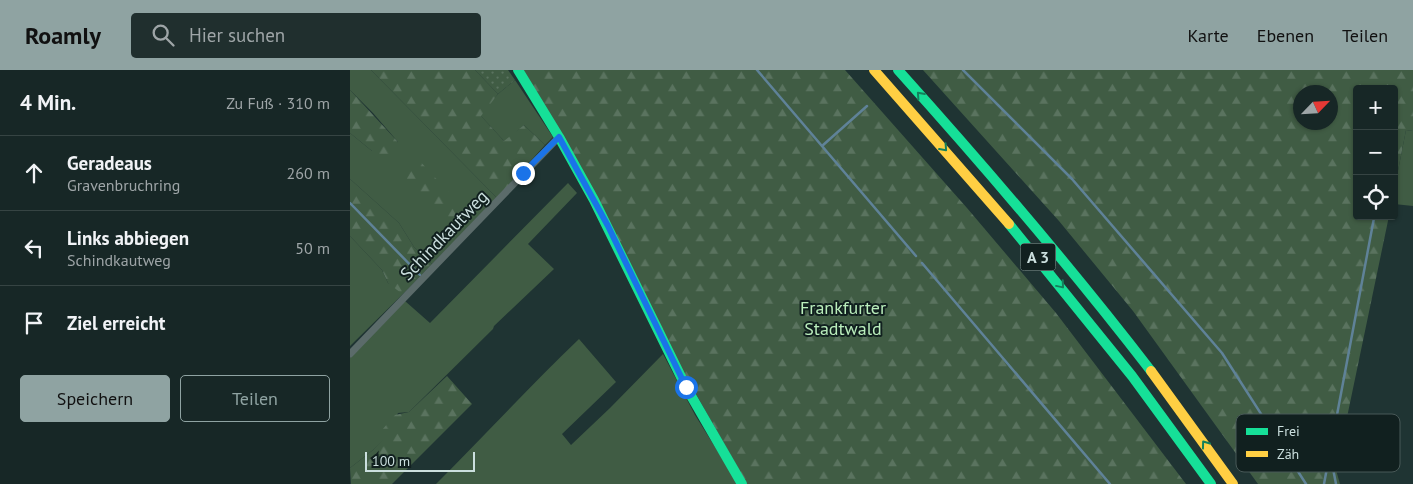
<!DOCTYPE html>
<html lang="de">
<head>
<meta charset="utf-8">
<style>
	:root { --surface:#172726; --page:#202f2e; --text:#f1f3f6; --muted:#9ea5a7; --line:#364443; --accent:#8fa3a2 }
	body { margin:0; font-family:"PT Sans",sans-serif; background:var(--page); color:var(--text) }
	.controls { position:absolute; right:15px; top:15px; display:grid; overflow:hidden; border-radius:5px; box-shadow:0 1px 4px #0004 }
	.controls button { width:45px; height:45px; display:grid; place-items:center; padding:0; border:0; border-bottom:1px solid var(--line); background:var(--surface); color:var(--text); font:25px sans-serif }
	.compass { position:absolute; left:943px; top:15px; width:45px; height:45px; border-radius:50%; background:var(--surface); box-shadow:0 1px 4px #0004; rotate:65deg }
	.scale { position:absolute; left:15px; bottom:12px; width:110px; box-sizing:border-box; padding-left:5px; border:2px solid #cbdfde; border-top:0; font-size:14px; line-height:18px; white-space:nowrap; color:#cbdfde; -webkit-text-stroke:4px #11201f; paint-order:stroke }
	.stop { position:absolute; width:15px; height:15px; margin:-11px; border:4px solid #1a73e8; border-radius:50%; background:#fff }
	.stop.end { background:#1a73e8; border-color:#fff; box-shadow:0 1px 5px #0008 }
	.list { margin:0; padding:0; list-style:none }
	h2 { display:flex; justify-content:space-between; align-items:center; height:65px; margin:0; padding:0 20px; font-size:21px }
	h2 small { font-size:16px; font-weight:400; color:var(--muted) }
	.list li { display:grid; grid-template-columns:32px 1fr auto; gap:15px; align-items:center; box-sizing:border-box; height:75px; padding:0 20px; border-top:1px solid var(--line) }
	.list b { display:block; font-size:19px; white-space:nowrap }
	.list p { margin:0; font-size:16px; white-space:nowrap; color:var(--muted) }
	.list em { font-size:16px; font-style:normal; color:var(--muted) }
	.actions { display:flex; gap:10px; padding:15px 20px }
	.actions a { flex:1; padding:11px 0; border:1px solid var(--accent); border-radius:5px; text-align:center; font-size:18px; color:var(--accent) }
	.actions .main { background:var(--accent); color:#111 }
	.icon { flex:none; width:28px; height:28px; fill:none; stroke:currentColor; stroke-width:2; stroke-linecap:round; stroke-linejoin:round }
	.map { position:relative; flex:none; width:1063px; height:414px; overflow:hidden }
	header { display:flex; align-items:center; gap:30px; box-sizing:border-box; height:70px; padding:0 25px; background:var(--accent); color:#111 }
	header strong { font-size:24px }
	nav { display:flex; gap:28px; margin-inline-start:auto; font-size:18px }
	.search { width:350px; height:45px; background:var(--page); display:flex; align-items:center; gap:12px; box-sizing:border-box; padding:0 18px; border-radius:5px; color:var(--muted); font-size:19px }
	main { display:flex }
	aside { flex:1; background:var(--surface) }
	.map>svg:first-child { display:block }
	.green { fill:#405c44 }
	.forest { fill:url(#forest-firs); fill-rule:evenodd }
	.garden { fill:url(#garden-dots) }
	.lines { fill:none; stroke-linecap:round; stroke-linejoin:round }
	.stream { stroke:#5f8298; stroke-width:2.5 }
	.street { stroke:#5b6b6a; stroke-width:7 }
	.fast { stroke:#16e098; stroke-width:10 }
	.slow { stroke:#ffcf43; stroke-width:10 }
	.oneway { stroke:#14805c }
	.route { stroke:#1a73e8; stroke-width:6 }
	.labels { text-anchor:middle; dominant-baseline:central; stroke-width:4; stroke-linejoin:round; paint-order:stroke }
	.shield { fill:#11201f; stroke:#93a6a5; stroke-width:1 }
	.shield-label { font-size:16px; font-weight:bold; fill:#cbdfde }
	.street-label { font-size:18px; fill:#cbdfde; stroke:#11201f }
	.park-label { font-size:18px; fill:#baeebc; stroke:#11201f }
	.key { fill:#11201f; stroke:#495958; stroke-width:1 }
	.key-label { font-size:14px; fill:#cbdfde }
</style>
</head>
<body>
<header>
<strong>Roamly</strong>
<div class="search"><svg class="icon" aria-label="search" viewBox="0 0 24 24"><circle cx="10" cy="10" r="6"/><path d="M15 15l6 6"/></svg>Hier suchen</div>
<nav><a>Karte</a><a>Ebenen</a><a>Teilen</a></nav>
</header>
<main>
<aside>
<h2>4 Min.<small>Zu Fuß · 310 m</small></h2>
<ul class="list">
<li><svg class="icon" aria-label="ahead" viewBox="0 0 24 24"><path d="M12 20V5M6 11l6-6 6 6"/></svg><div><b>Geradeaus</b><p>Gravenbruchring</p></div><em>260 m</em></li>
<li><svg class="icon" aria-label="left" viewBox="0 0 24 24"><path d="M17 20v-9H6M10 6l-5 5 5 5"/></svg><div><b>Links abbiegen</b><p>Schindkautweg</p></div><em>50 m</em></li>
<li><svg class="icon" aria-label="arrive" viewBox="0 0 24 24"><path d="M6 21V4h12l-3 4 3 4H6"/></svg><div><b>Ziel erreicht</b></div></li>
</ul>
<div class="actions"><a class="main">Speichern</a><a>Teilen</a></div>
</aside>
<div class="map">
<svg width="1063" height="414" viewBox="0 0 1063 414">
	<defs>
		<pattern id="forest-firs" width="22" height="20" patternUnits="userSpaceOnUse" patternTransform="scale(1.25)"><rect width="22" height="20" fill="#405c44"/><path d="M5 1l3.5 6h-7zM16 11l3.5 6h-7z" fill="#5a735f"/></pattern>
		<pattern id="garden-dots" width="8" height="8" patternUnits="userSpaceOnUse" patternTransform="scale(1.25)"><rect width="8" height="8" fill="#405c44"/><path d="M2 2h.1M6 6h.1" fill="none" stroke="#5a735f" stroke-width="1.8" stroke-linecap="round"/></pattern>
	</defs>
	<rect width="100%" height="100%" fill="#1f3433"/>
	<path class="green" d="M0,0H21L147,128L82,194L64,177L49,153L0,109V63L22,81L48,72L23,43L0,20Z
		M165,10L203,67L195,75L174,55L155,72L130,45L148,24Z
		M1056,60L1063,61V136L1044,134V121Z
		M218,113L227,123L178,174L204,199L144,256L143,259L59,342L48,343L37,366L23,380L0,398V288L55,231L80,253Z
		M0,166L32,200L38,213L56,221L0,276Z
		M229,269L266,312L212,364L221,375L260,338L313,284L345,345L388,414H86C134,366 180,316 229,269Z"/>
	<path class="forest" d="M21,0H125L148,24L131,46L154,71L174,55L195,75L147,128Z
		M173,0H495L617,138L706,243L836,414H397L325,287Z
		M573,0H1063V61L1056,60L1044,121V19H1007V146H1039L986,400L990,414H908L783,241L709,151ZM951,22H981V52H951Z
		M0,20L48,72L37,91L22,81L0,63Z
		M67,88L105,129L109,143L101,149L86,138L47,102Z
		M0,109L49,153L64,177L82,194L56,221L51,223L38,213L32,200L0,166Z
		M97,306L122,334L42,414H1L0,398L23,380L36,366L32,360L45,345L59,342Z"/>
	<path class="garden" d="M125,0H158L165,10L148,24Z"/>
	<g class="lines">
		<path class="stream" d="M407,0L566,186
			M613,0L722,109L872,283L956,414
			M472,76L517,36
			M0,133L70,205
			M572,193L760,414
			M980,383L986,414
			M974,414L1024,148"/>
		<path class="street" d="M0,284L209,67"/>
		<path class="fast" d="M168,0L209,67L244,130L336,317L392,414
			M548,0C636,98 721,197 801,301
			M659,154L782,306L861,414"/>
		<path class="slow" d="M524,0L659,154
			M801,301L883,414"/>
	</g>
	<defs><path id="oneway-chevron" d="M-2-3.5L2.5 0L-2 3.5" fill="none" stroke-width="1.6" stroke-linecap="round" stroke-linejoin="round" transform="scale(1.25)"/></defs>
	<g class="oneway">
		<use href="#oneway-chevron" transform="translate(570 25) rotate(-132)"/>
		<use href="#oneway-chevron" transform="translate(594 78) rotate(48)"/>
		<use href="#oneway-chevron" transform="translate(711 215) rotate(50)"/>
		<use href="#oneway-chevron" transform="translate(855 374) rotate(-126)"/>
	</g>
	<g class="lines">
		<path class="route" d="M173,103L209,67L258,156L336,317"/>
	</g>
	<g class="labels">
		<rect class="shield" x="670.5" y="173.5" width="35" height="27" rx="4"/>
		<g class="shield-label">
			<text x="688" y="187">A 3</text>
		</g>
		<g class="street-label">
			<text transform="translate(94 165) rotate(-46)">Schindkautweg</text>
		</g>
		<g class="park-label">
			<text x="493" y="237">Frankfurter<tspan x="493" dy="21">Stadtwald</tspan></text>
		</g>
	</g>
	<rect x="886" y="344" width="164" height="58" rx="8" class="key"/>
	<rect x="896" y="358" width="22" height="7" fill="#16e098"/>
	<rect x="896" y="381" width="22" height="6" fill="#ffcf43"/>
	<g class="key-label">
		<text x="927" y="366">Frei</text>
		<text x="927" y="389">Zäh</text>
	</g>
</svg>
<div class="controls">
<button>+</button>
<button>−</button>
<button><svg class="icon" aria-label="locate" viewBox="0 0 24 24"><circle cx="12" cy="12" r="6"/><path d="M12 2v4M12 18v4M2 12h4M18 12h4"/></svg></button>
</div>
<svg class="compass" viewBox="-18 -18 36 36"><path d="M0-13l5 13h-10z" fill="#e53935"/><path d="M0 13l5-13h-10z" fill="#9ea5a7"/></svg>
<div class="scale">100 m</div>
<div class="stop" style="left:336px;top:317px"></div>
<div class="stop end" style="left:173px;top:103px"></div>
</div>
</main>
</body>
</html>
